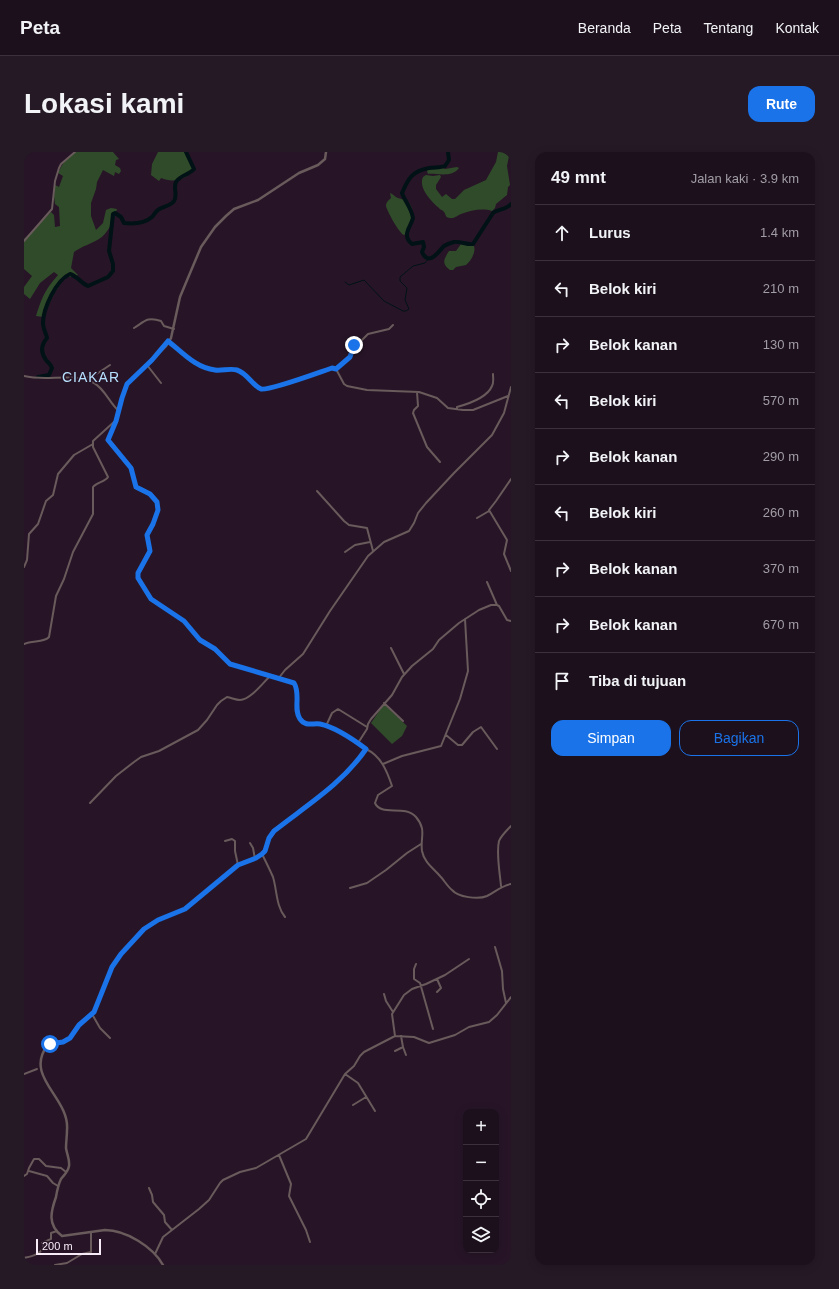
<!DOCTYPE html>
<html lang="id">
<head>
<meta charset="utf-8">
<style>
	:root { --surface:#1d101d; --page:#251926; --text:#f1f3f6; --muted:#a09da4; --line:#3b303b; --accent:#1a73e8 }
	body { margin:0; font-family:Helvetica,sans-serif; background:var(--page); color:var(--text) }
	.controls { position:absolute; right:12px; bottom:12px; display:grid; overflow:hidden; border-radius:8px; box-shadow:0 2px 10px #0003 }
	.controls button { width:36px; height:36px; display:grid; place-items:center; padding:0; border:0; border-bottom:1px solid var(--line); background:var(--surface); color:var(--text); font:20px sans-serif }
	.scale { position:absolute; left:12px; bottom:10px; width:65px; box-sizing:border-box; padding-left:4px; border:2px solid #f7ebf7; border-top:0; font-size:11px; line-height:14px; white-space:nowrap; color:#f7ebf7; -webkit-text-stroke:3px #271527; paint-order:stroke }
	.stop { position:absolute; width:12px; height:12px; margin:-9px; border:3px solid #1a73e8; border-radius:50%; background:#fff }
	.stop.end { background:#1a73e8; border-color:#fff; box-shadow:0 1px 4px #0008 }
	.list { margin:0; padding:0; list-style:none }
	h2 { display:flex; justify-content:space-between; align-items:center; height:52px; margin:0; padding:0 16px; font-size:17px }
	h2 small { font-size:13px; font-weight:400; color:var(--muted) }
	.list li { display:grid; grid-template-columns:26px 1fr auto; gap:12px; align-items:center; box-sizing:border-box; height:56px; padding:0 16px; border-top:1px solid var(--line) }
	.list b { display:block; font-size:15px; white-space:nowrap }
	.list em { font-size:13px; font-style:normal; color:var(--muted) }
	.actions { display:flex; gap:8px; padding:12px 16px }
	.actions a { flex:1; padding:9px 0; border:1px solid var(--accent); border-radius:12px; text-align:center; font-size:14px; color:var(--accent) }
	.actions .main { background:var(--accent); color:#fff }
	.icon { flex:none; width:22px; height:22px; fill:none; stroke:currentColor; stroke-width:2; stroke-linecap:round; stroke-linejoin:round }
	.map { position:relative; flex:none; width:487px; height:1113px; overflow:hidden; border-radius:12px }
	header { display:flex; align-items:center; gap:24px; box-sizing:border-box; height:56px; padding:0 20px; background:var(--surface); border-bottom:1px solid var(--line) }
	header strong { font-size:19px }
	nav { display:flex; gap:22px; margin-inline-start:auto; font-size:14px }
	.intro { display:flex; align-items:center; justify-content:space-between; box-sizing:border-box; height:96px; padding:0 24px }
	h1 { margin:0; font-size:28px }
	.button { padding:10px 18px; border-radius:12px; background:var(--accent); color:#fff; font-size:14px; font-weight:700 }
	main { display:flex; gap:24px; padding:0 24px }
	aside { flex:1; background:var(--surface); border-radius:12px; box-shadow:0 2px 10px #0003 }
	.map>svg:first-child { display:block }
	.green { fill:#304b2a }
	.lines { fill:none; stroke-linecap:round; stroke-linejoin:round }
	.stream { stroke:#001215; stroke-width:1 }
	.river { stroke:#001215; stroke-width:4 }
	.minor { stroke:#695a5b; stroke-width:2 }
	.tertiary { stroke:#695a5b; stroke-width:2.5 }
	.route { stroke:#1a73e8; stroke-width:5 }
	.labels { text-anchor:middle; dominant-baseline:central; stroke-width:3.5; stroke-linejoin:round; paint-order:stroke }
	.quarter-label { font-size:14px; letter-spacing:1px; fill:#b7e0fe; stroke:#271527 }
</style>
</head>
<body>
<header>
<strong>Peta</strong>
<nav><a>Beranda</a><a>Peta</a><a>Tentang</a><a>Kontak</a></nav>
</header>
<div class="intro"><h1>Lokasi kami</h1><a class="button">Rute</a></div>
<main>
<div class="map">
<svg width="487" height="1113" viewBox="0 0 487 1113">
	<rect width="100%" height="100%" fill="#271527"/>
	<path class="green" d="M52,0H89L95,7L92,8L91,13L96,16L97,19L95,22L91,20L90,24L79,18L73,30L72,37L67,51V64L72,78L79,71L82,58L87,56L93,57C89,68 85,81 75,87C67,92 58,94 50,100L47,116L54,123L50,125H41L31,140L19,165L12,164C18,145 21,138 34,123L30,120L16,131L6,147L0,142V135L8,124L0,117V87L27,60L30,63L31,75L36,74L35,55L31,52L30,44L31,33L35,35L39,24L34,21C39,11 42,5 52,0Z
		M134,0H161L163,6L168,13L169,19C160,28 149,31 137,26L135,29L127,23L128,12Z
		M474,0H479L485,4L483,14L486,33L484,35L483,43L472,52L471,56L468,59C459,56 447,58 437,62C434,63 430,67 426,66C421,66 422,62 420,60C419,58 416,58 415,56C407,49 394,36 399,25L402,23L409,24L416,23L417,25L412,33V37L418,45L422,42L428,47H431L440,38L462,28L472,10Z
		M409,14H414L421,17L433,15L435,16C428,26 413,21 404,22L403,19L405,15Z
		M366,41C369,42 371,45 374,46C376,47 379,47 380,48C388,51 390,60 388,67C386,74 382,74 382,82L380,83C375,81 363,59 362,54C362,50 365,48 367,46Z
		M437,92L450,94C452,100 447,109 442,113L432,115L429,118H426C417,112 420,107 425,99H432Z
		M360,552L383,574L378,584L368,592L347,571Z"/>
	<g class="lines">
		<path class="stream" d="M321,130L325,133L340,128L360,149L379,159H382L385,157L381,148L383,136L376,129V125L389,114L401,111L405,106"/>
		<path class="river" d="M424,0L425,8L421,14C416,16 411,15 405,16C388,19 384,27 378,41C381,50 387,55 389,66C387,75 377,83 388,92L399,90L400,95L398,100C405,115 414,100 420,94C423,92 426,91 430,90C436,89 443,93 449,92L469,61C474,57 482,58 487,52
			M14,225L25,223L28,216C27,212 24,211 22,208C16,200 17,193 23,186C22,181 19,176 19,171C19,157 32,128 46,122C53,124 57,131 64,134L84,125L89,119V112L85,99L89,62L91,61L97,65L100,71C109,72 121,71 128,65C130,63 131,60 134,58C139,54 147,54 150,49C154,43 149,36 152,30C156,23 165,23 170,17L162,0"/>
		<path class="minor" d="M0,89L28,57L31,29L35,16L37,12L51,0
			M110,176C120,170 123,164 137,169L140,174L150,177
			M144,189C159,201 172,216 191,218C198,219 206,216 213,218C223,221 228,231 237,237L260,232L310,216L312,217L320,232L323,234L343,238L395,240L413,246L424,256L439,258H449L484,244
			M123,213L137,231
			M311,217L326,205L329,195L338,188L344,182L365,177L369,173
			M0,224C23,230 49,220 70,231C81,237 86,252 95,259
			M59,227L74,221L86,213
			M393,240L394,254L390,258L389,261L403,295L416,310
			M433,257V255C444,252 463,246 468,234C470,231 469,226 469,222
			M487,327L472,349L465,358L483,388L480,402L487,419
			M293,339L320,369L325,373L343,376L349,399
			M453,366L465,359
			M321,400L331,393L346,390
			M0,415L3,408L5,382L14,372L22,349L29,343L34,322L50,303L69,292
			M463,430L473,453
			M0,492C8,488 20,491 25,485L32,444L40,427L49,400L69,362V335C73,330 81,330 84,325L69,295V289L91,269
			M367,496L380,522
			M254,527L261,518L279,502L306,459L344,404L360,390L385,379L390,371L394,361L402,351L430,321L468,283L480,261L487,235
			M360,551L379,569
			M302,574L308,561L314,557L343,575
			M422,583L434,593H438L449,580L457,575L473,597
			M334,591L343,577L344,572L347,567L368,543L378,525L388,514L409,497L415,488L435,471L455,458L467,453H473L475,454L483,468L487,469
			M342,597C357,604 363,619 368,634L354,643L351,651C357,665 380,652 392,665C403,678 396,685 398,699C400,710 409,716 416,724C420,728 423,734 428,738C434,745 454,748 463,744C471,740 477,734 487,732
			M359,612L378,604L417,594L436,547L444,519L441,467
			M66,651L92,624L110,610L117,605L135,599L174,578L183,568L193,553L197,549L203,545C208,546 212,548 216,548C226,548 239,531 246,524
			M201,689L208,687L211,689V699L214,713
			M226,691L229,696L231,707
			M238,702C242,710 246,718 249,725C253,738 252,754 261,765
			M477,734C476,722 472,701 475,689C477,684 483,678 487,674
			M326,736L343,731L362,718L383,701L397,692
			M471,795L478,819L479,837L482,851
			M392,812L390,817V827L396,831L409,877
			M413,827L417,836L413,840
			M360,842L362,849L369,860
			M68,862L76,876L86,886
			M371,884L368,862L380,843L388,837L402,832L421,823L445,807
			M379,895L382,903
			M371,899L379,895L377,884
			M0,922L13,917
			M321,922L334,931L351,959
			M329,953L342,945
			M255,1003L267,1032L265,1044L282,1078L286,1090
			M5,1019L23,1024L29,1031L34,1034
			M0,1024L3,1022L5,1016L10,1007H15L22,1014L37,1016L42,1020
			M125,1036L128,1043L129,1050L140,1063L141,1070L148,1078
			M131,1102L139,1085L175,1057L185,1048L196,1031L199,1028L216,1020L232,1016L282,987L321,922L330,914L336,904L340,900L371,884L390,885L405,891L431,883L445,875L465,870L473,863L487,845
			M0,1106C8,1104 14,1103 20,1096L18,1091L27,1087V1081L33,1079
			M31,1113L43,1111L58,1102L67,1100V1080"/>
		<path class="tertiary" d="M139,1113C129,1095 102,1078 81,1078L38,1084C23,1073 27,1059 32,1045C33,1039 34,1033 37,1027C40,1023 44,1020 45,1014C46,1008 43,1003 42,996C42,990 43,984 43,978C46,946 0,925 23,894L39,890L46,886L55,873L71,859L88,815L97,802L120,777L134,768L161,757L214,713L232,706L238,702L241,699L245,686L250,679C283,652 317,633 342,597C330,588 311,575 296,572C288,571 282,575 276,567C269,557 277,542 270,531L206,512L191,497L176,489L160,469L127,447L114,427V421L126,399L123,383L129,372L134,358L133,350L126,342L112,335L107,316L83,288L92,269L98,247L103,232L142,194L147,186L156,145L161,133L177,95L191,75L202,64L210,57L234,48L275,21L294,13L301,7L302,0"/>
	</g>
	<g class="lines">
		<path class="route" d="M26,892L39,890L46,886L55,873L70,860L88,815L97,802L120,777L134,768L161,757L214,713L232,706L238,702L241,699L245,686L250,679C283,653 318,632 342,597C330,588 311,575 296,572C288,571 282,575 276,567C269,557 277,542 270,531L206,512L191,497L176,488L160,469L127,447L114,426V421L126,399L123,383L129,372L134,358L133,350L126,342L112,335L107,316L84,288L92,269L98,246L103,232L128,208L144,189C159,201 172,216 191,218C198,219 206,216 213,218C223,221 229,234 237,237C245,239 296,220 308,216L312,217L326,205L330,193"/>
	</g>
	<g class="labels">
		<g class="quarter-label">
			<text x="67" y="225">CIAKAR</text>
		</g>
	</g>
</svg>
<div class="controls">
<button>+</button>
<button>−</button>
<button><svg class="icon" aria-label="locate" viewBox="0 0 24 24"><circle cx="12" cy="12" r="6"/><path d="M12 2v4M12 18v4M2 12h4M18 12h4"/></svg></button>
<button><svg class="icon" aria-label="layers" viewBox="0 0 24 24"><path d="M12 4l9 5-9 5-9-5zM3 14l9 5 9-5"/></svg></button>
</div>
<div class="scale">200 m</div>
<div class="stop" style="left:26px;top:892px"></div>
<div class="stop end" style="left:330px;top:193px"></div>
</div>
<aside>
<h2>49 mnt<small>Jalan kaki · 3.9 km</small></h2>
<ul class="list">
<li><svg class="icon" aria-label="ahead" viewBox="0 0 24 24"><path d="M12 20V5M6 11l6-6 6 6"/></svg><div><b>Lurus</b></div><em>1.4 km</em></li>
<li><svg class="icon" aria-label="left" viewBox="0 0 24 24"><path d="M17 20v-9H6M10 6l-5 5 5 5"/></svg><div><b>Belok kiri</b></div><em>210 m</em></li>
<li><svg class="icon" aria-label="right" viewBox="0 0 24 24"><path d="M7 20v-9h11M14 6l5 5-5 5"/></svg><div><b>Belok kanan</b></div><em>130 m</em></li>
<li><svg class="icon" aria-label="left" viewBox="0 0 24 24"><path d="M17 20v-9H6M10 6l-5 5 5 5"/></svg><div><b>Belok kiri</b></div><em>570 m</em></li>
<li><svg class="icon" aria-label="right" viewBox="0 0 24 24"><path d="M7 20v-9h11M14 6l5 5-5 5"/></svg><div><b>Belok kanan</b></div><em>290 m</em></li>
<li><svg class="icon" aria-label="left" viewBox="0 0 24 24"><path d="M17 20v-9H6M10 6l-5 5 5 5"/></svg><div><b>Belok kiri</b></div><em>260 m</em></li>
<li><svg class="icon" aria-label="right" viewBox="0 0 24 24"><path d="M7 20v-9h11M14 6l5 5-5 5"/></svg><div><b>Belok kanan</b></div><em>370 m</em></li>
<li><svg class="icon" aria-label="right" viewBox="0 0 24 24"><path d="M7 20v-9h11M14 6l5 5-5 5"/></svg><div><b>Belok kanan</b></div><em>670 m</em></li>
<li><svg class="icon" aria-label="arrive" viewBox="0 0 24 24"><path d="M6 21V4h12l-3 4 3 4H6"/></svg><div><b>Tiba di tujuan</b></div></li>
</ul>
<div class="actions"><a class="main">Simpan</a><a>Bagikan</a></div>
</aside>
</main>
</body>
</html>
